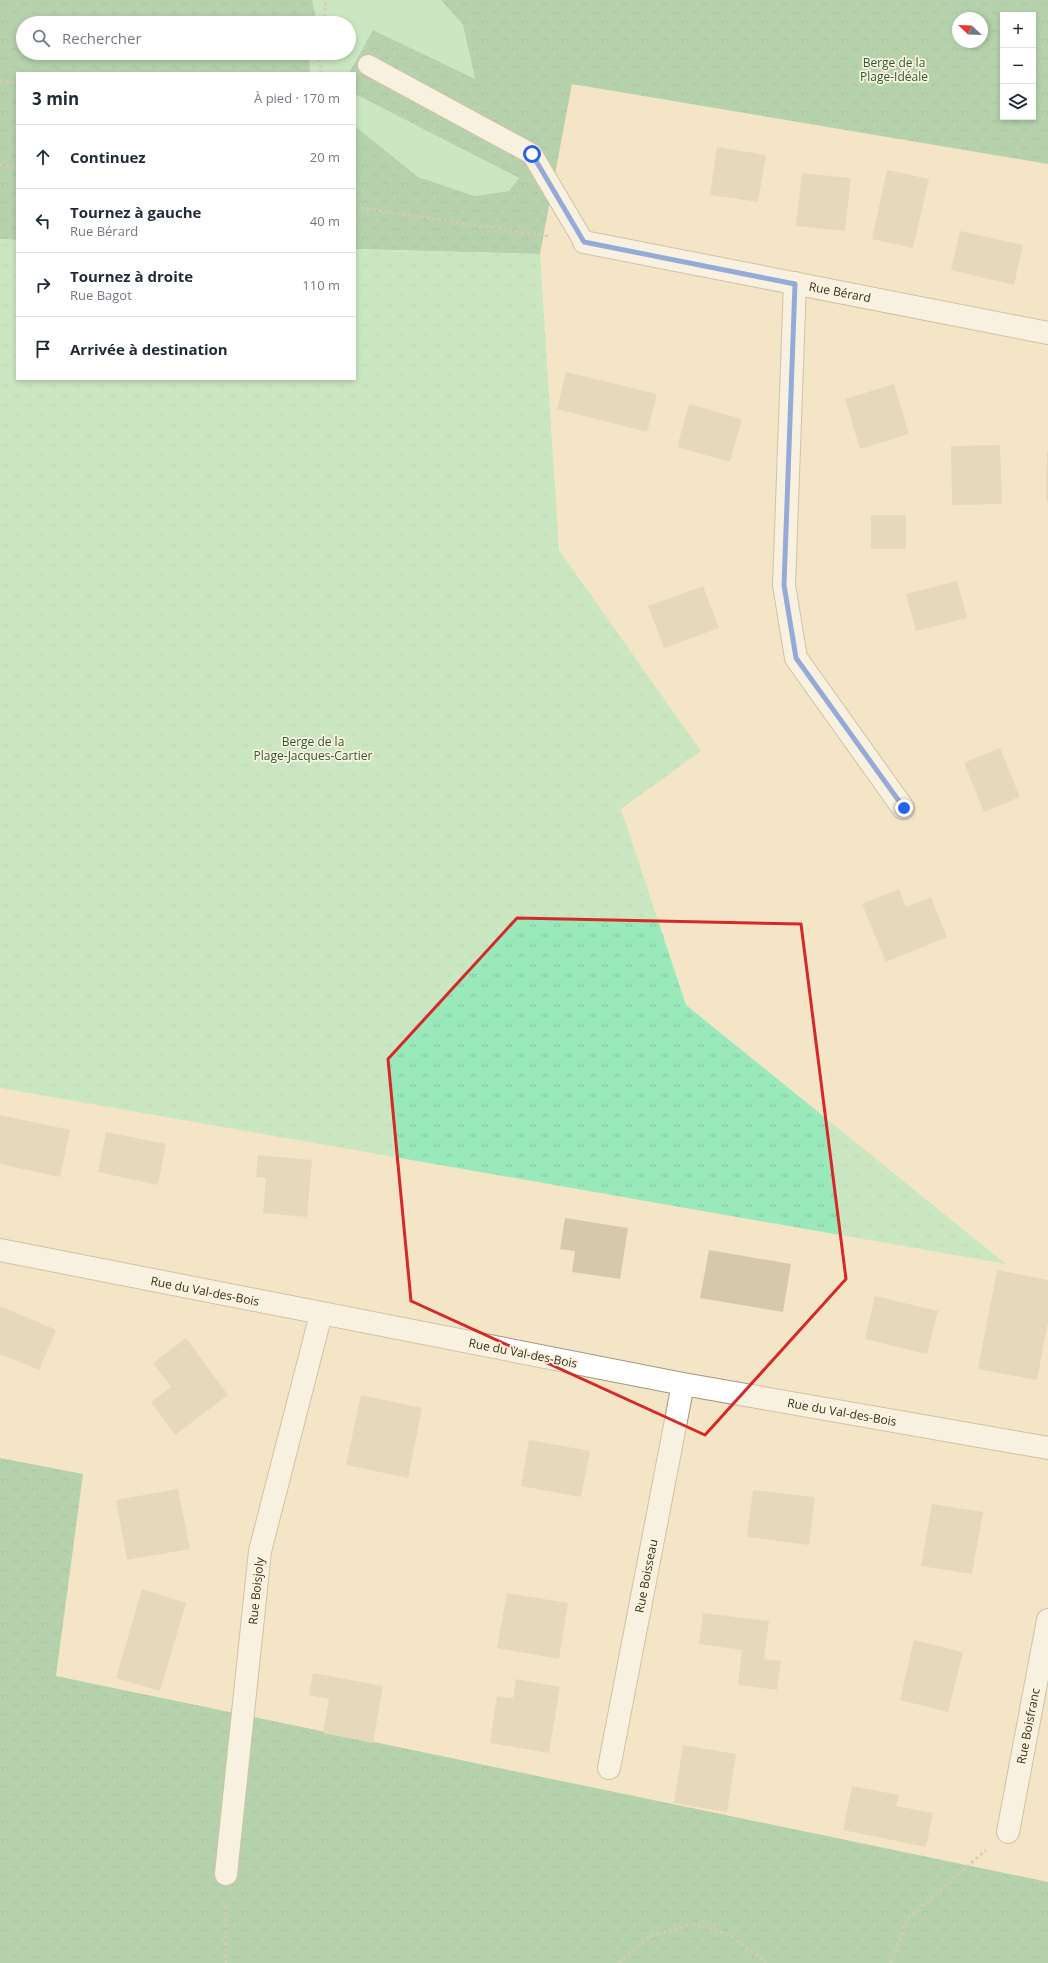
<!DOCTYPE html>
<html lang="fr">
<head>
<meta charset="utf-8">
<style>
	:root { --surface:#fff; --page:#f6f6f7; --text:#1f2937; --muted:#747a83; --line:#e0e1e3 }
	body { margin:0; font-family:"Open Sans",sans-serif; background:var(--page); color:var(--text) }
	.controls { position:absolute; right:12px; top:12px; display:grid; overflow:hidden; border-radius:0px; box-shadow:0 2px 6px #0003 }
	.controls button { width:36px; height:36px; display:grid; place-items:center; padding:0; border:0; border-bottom:1px solid var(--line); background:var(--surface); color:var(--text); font:20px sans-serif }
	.compass { position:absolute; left:952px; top:12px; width:36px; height:36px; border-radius:50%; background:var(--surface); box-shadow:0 2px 6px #0003; rotate:293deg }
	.stop { position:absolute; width:12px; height:12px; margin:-9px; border:3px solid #2563eb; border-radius:50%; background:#fff }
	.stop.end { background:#2563eb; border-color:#fff; box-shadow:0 1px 4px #0008 }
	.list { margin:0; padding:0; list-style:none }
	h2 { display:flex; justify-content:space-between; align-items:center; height:52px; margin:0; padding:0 16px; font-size:17px }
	h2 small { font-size:13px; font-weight:400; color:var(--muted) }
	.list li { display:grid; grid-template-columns:26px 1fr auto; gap:12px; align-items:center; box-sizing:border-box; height:64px; padding:0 16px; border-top:1px solid var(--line) }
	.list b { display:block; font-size:15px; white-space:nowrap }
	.list p { margin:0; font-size:13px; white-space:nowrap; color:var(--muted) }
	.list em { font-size:13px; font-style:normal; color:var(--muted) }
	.icon { flex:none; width:22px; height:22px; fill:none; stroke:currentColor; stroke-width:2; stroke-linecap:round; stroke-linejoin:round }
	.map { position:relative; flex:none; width:1048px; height:1963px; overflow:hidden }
	.search { position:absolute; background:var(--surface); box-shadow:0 2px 6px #0003; left:16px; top:16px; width:340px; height:44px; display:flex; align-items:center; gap:10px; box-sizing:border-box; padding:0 14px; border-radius:22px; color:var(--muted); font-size:15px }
	.panel { position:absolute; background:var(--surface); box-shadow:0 2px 6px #0003; left:16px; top:72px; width:340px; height:308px; border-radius:0px }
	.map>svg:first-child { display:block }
	.green { fill:#9ae9bb }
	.forest { fill:url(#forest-crowns); fill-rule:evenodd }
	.park { fill:url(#park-tufts) }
	.building { fill:#d6c8aa }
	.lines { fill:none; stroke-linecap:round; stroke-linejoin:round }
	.lane-casing { stroke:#a4977a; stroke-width:22 }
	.street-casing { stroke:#a4977a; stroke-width:24 }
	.path { stroke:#b6aa92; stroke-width:2.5; stroke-dasharray:3 3; stroke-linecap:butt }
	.lane { stroke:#fff; stroke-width:20 }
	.street { stroke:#fff; stroke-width:22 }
	.route { stroke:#2563eb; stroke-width:5 }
	.marked { fill:none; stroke:#d62828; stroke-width:3; stroke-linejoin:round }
	.labels { text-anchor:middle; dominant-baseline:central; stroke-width:3.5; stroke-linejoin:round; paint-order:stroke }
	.park-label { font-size:12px; fill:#215c3e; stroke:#fef3da }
	.street-label { font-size:12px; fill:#342f23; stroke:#fef3da }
</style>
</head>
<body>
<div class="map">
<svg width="1048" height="1963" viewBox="0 0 1048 1963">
	<defs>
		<pattern id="forest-crowns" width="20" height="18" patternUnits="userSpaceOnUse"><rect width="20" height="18" fill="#6abb8e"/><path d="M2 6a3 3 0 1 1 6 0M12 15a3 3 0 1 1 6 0" fill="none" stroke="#589874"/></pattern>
		<pattern id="park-tufts" width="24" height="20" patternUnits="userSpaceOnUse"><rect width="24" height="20" fill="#9ae9bb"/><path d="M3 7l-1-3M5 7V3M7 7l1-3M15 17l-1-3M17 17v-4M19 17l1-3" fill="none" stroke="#85c8a0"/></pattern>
	</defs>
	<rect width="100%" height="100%" fill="#f4e5c7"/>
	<path class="green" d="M312,0H441L463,25L475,80L373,30L349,73H310L309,53H349V23H315L316,17Z
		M355,94L519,178L509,191L475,196L418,177L355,126Z"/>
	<path class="forest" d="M0,0H312L316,17L315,23H23V53H309L310,73H17V240L0,239Z
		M441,0H1048V164L572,84L540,254L355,249V126L418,177L475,196L509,191L519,178L355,94V73H349L373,30L475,79L463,25ZM1003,15H1033V117H1003ZM958,18H982V42H958Z
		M0,1458L83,1474L56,1676L1048,1882V1963H0Z"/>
	<path class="park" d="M0,239L17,240V379H355V249L540,254L559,550L701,751L621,809L686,1005L1006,1264L0,1088Z"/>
	<path class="building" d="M717,147L766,155L758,202L710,195Z
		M887,170L929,179L913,248L872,239Z
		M802,173L851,178L845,231L796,226Z
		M960,231L1023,245L1014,285L951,270Z
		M566,372L657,394L647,432L557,409Z
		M894,384L909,434L860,449L845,399Z
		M689,404L742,419L730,462L677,447Z
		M1000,445L1002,504L952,505L951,446Z
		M1047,451H1048V501H1046Z
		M871,515H906V549H871Z
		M957,581L967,618L916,631L906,594Z
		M703,586L719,628L664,648L648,606Z
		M1000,748L1020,797L984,812L964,763Z
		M899,889L906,907L931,897L947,937L886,962L862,904Z
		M0,1115L70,1130L60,1177L0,1164Z
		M106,1132L166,1144L158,1185L98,1172Z
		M258,1155L312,1160L307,1217L263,1213L266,1178L256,1177Z
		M565,1218L628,1228L620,1279L572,1272L575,1251L560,1249Z
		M709,1250L791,1264L783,1312L700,1298Z
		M997,1270L1048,1280V1322L1037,1380L978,1369Z
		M875,1296L938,1311L927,1354L865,1339Z
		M0,1306L56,1330L39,1370L0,1354Z
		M186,1338L228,1395L175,1435L151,1402L171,1387L153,1363Z
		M361,1395L422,1408L408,1478L346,1465Z
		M529,1440L590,1451L581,1497L521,1486Z
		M178,1489L190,1549L127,1560L116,1500Z
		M753,1490L815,1497L809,1545L747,1537Z
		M932,1504L983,1512L972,1574L921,1566Z
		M142,1589L186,1603L160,1691L116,1678Z
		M507,1593L568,1603L559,1659L497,1648Z
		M703,1613L769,1621L764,1659L781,1661L777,1690L738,1685L742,1650L699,1644Z
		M914,1640L963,1652L948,1712L900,1700Z
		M313,1673L383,1686L373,1743L323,1733L329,1699L309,1695Z
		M516,1679L560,1687L549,1753L490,1743L497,1696L513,1698Z
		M683,1745L736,1754L727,1812L674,1803Z
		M852,1786L899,1795L896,1806L933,1813L926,1847L843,1830Z"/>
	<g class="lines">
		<g class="lane-casing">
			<path id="lane" d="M368,65L532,154L584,242"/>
		</g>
		<g class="street-casing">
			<path id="street" d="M584,242L1048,333
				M795,283L784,585L796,658L903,808
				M0,1250L683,1384L1048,1448
				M609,1768L683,1384
				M1008,1832L1048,1620
				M226,1874L260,1551L321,1314"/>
		</g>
		<path class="path" d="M324,23L326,0
			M319,53V59L322,73
			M0,81L17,84
			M0,165L17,167
			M355,207L548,236
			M226,1963V1904
			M619,1963L651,1936L692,1924L728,1934L766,1963
			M891,1963L907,1919L986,1850"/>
		<use href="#lane" class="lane"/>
		<use href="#street" class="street"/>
	</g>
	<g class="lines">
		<path class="route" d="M532,154L584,242L795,284L784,585L796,658L904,808"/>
	</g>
	<path d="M0 0H1048V1963H0ZM517,918L801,924L846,1279L705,1435L411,1301L388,1059Z" fill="#f4e5c7" fill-opacity=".55" fill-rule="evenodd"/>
	<path class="marked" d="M517,918L801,924L846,1279L705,1435L411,1301L388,1059Z"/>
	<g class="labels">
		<g class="park-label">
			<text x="894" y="62">Berge de la<tspan x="894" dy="14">Plage-Idéale</tspan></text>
			<text x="313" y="741">Berge de la<tspan x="313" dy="14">Plage-Jacques-Cartier</tspan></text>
		</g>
		<g class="street-label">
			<text transform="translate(840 292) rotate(11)">Rue Bérard</text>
			<text transform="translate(205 1291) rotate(11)">Rue du Val-des-Bois</text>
			<text transform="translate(523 1353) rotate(11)">Rue du Val-des-Bois</text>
			<text transform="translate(842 1412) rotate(10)">Rue du Val-des-Bois</text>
			<text transform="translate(646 1576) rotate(-79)">Rue Boisseau</text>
			<text transform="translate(256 1591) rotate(-84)">Rue Boisjoly</text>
			<text transform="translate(1028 1726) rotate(-79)">Rue Boisfranc</text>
		</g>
	</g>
</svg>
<div class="controls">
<button>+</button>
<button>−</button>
<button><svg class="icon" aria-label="layers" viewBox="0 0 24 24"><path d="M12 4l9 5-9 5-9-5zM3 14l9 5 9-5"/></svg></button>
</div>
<svg class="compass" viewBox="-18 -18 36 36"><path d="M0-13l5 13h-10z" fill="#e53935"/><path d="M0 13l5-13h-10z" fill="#747a83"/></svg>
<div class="stop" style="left:532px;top:154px"></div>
<div class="stop end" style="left:904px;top:808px"></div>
<div class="search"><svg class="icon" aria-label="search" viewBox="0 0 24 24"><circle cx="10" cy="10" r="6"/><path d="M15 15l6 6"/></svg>Rechercher</div>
<section class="panel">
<h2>3 min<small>À pied · 170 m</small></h2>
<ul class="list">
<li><svg class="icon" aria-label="ahead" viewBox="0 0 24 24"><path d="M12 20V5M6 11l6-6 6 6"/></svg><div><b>Continuez</b></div><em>20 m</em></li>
<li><svg class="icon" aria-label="left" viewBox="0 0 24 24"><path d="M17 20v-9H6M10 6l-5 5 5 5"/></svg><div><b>Tournez à gauche</b><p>Rue Bérard</p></div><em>40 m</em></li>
<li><svg class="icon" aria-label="right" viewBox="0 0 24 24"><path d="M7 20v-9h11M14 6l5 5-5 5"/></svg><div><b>Tournez à droite</b><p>Rue Bagot</p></div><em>110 m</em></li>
<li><svg class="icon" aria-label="arrive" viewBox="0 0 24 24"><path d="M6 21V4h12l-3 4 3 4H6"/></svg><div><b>Arrivée à destination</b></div></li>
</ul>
</section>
</div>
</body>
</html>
